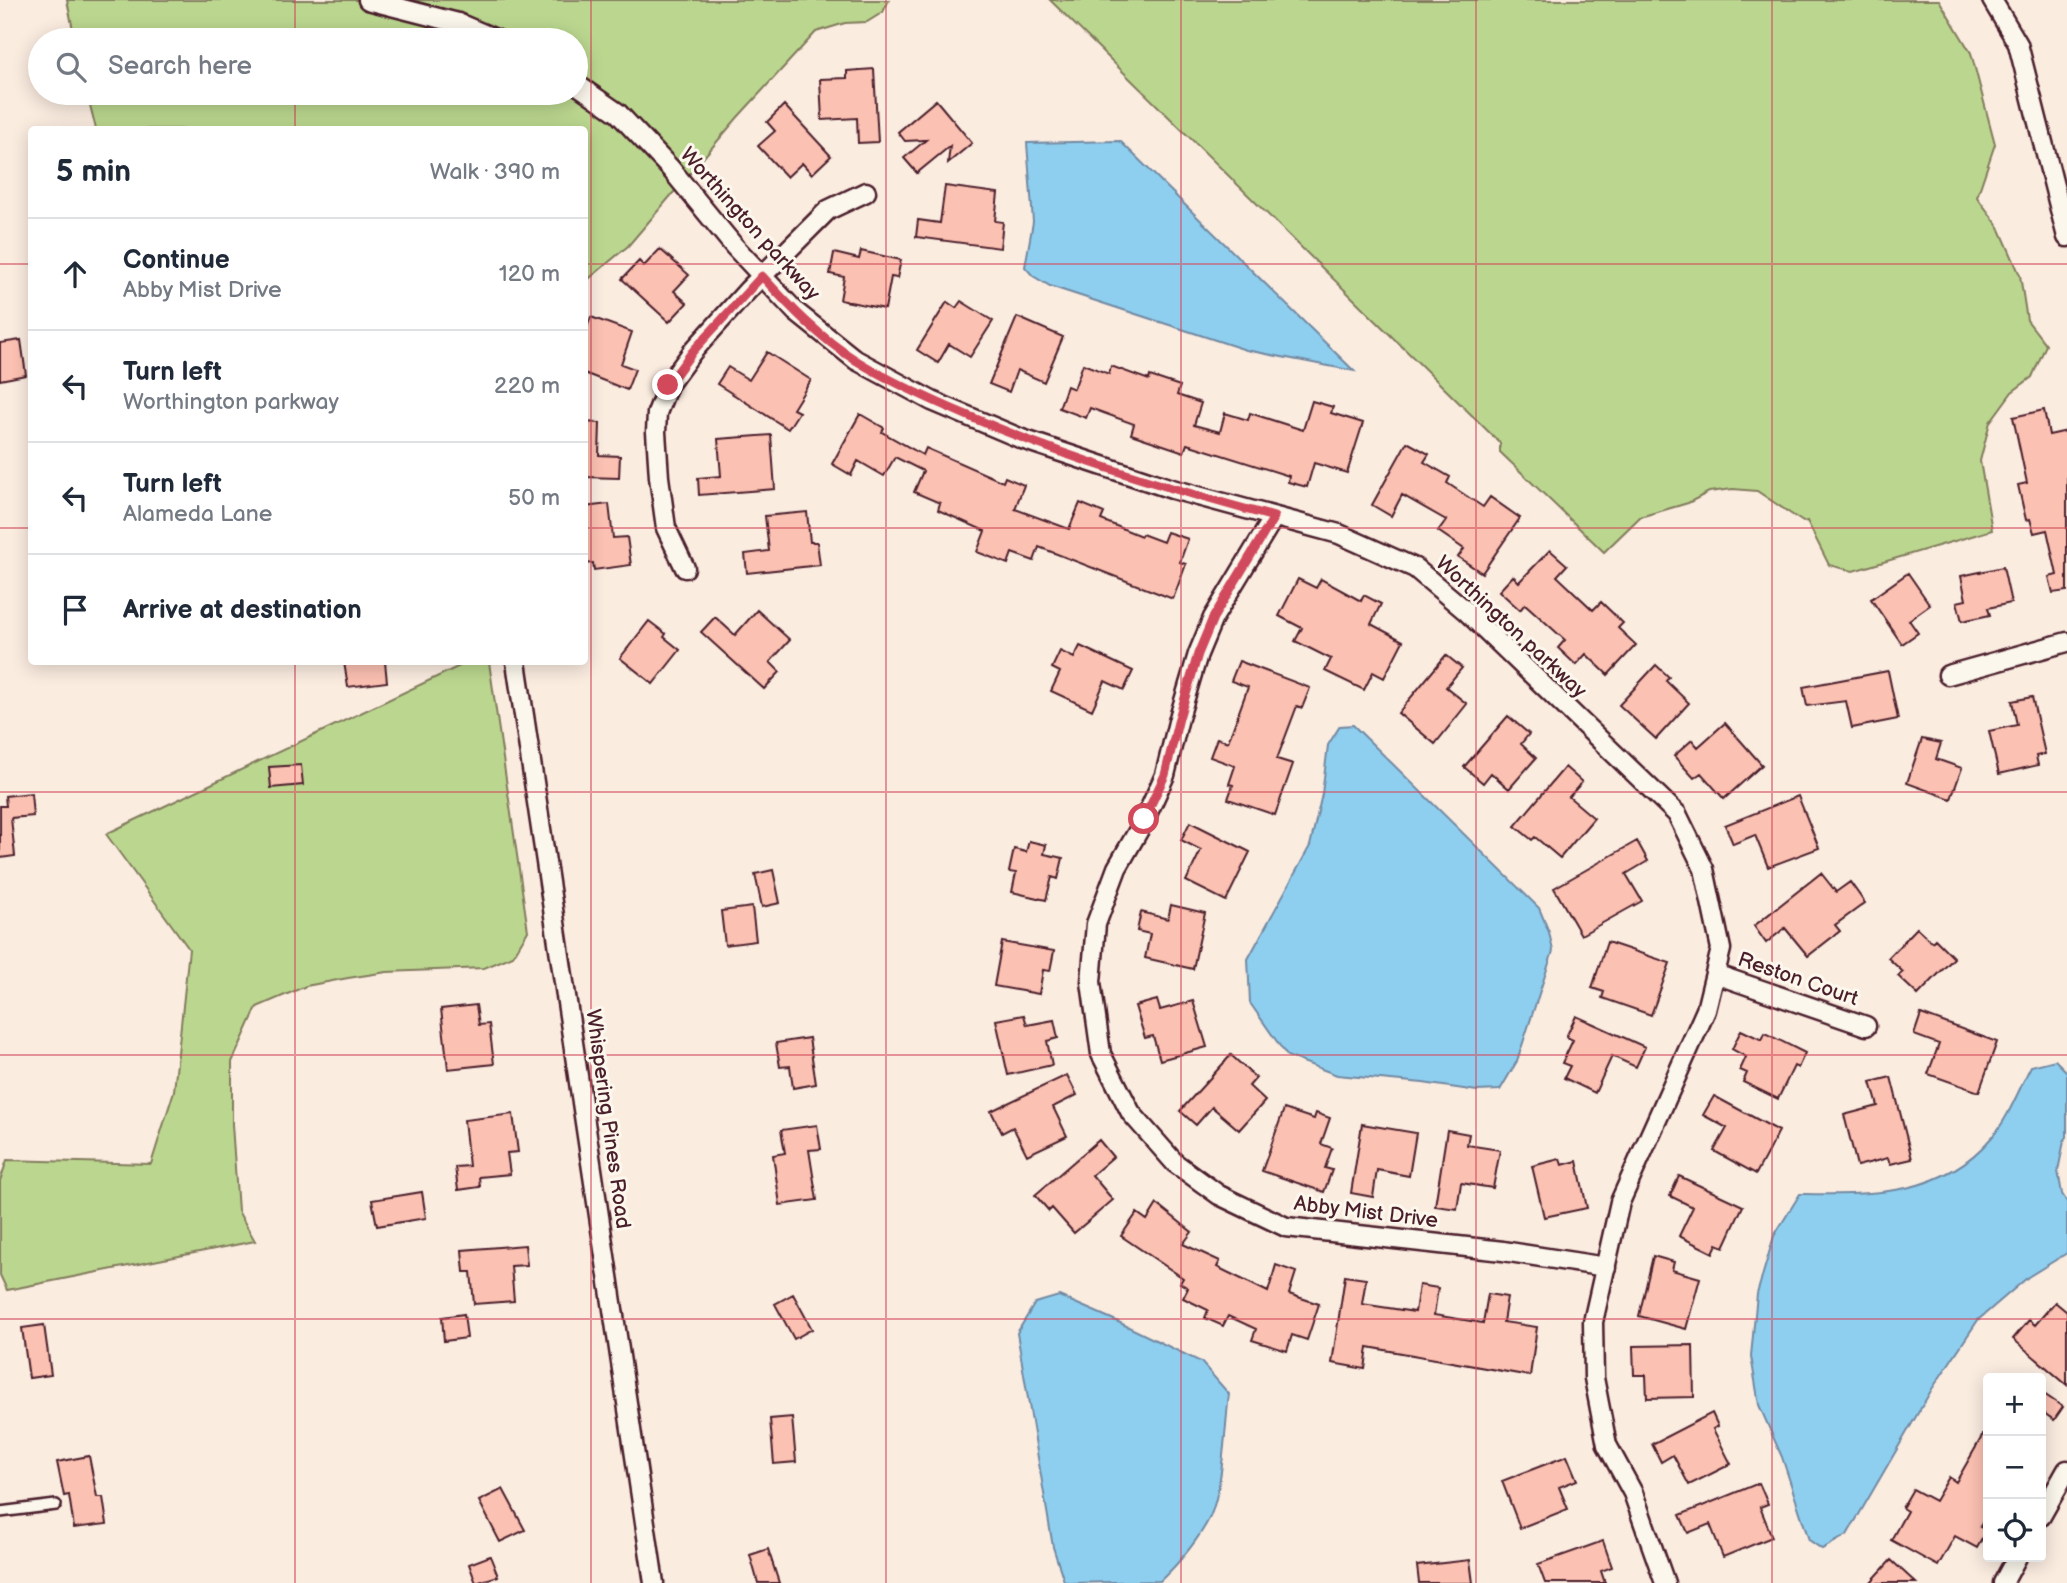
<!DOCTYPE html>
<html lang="en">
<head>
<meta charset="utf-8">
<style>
	:root { --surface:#fff; --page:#f6f6f7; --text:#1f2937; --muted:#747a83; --line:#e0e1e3 }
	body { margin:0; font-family:"Balsamiq Sans",sans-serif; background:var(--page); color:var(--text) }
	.controls { position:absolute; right:21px; bottom:21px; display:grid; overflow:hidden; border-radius:7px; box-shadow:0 4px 18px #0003 }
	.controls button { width:63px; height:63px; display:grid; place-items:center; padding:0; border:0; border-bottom:2px solid var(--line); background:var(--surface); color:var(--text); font:35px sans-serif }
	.stop { position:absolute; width:21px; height:21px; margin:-16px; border:5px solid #d1495b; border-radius:50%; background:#fff }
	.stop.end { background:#d1495b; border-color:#fff; box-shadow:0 2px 7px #0008 }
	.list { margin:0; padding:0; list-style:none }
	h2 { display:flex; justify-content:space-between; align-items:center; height:91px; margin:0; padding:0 28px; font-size:30px }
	h2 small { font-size:23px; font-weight:400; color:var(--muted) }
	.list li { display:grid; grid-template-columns:46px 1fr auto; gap:21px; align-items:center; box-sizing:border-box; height:112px; padding:0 28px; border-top:2px solid var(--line) }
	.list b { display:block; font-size:26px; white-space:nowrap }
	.list p { margin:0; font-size:23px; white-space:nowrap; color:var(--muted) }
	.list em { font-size:23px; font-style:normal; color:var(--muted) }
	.icon { flex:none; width:38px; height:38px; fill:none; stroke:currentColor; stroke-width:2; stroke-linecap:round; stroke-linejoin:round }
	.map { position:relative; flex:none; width:2067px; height:1583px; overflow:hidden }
	.search { position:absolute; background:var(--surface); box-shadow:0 4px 18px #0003; left:28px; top:28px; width:560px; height:77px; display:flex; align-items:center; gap:18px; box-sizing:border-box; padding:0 24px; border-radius:38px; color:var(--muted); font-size:26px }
	.panel { position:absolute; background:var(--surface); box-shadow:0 4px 18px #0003; left:28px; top:126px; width:560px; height:539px; border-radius:7px }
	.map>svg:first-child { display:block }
	.green { fill:#bbd78f; stroke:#827b5d; stroke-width:2 }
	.water { fill:#8ecff0; stroke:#7389a1; stroke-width:2 }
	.building { fill:#fbc1b2; stroke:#4a1f2b; stroke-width:2 }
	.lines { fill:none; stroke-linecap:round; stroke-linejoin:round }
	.lane-casing { stroke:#4a1f2b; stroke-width:14 }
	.street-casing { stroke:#4a1f2b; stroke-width:23 }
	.lane { stroke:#fbf7ec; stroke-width:9 }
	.street { stroke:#fbf7ec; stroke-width:18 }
	.route { stroke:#d1495b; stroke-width:9 }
	.grid { fill:none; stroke:#d1495b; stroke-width:2; stroke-opacity:0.55 }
	.labels { text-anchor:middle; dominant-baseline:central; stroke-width:6; stroke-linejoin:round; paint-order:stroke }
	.street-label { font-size:21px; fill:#4a1f2b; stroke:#fbf7ec }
</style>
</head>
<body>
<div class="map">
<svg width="2067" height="1583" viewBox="0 0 2067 1583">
	<rect width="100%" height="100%" fill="#fbece0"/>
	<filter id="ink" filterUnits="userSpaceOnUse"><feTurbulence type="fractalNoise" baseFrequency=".0143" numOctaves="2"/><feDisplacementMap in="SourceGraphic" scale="14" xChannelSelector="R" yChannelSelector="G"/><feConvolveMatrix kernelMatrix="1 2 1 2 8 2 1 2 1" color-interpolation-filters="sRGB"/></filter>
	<g filter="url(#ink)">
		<path class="green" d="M67,0H889L883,12L867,22L845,23L816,32L738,117L628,246L585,282L584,130L96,129L87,93H576V40H75Z
			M1050,0H1939L1971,53L1995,144L1977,197L1999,227L2020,275L2027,320L2046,345L2032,377L2012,392L1990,422L1980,461L1992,530L1853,571L1829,565L1807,521L1803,522L1757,491L1733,489L1709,492L1688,503L1640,517L1604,552L1500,452V443Z
			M468,662H489L528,931L513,956L484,968L387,972L348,978L306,986L257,1007L232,1062V1124L238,1211L255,1241L7,1290L0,1275V1181L7,1160L151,1164L174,1091L189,949L106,834Z"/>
		<path class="water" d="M1120,141L1354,371L1246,350L1050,286L1033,276L1025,267L1033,222L1027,143Z
			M1353,725L1539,908L1549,932L1553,951L1517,1061L1500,1090L1477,1091L1423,1083L1337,1075L1287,1056L1250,1003L1248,959L1310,846L1322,794L1328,745L1340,726Z
			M2055,1060L2067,1072V1137L2064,1141L2058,1171L2062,1194L2067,1202V1253L2028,1277L1978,1320L1932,1389L1847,1535L1822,1549L1809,1540L1782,1457L1759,1405L1751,1356L1757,1294L1774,1236L1800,1194C1872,1195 1942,1197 1992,1137C2009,1117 2019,1089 2031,1066Z
			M1059,1296L1112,1319L1201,1362L1229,1394C1225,1427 1223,1488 1210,1517C1198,1540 1179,1563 1160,1581L1070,1583L1064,1581L1053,1547L1017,1333L1035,1303Z"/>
		<path class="building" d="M874,69L878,142L858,143L857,118L822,120L820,79L847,78V71Z
			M936,100L972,143L948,163L950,146L917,173L904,158L926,140L905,141L898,132Z
			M784,105L831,156L812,174L802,163L787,177L758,146L775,131L767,122Z
			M945,186L998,193L995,221L1003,222L1000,248L916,237L918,220L940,223Z
			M660,249L689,275L674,291L687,303L669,322L622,279L639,261L644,266Z
			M861,251L901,260L897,278L891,277L885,309L840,300L844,277L830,274L834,253L859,259Z
			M961,301L993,321L970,357L949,344L938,363L917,350L947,302L956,308Z
			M591,317L632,332L621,364L635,369L627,390L584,373V335Z
			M1017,317L1063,337L1044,382L1017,370L1009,392L989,384Z
			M21,340L26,375L0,380V343Z
			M767,352L811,380L793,409L799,412L788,429L717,384L728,367L749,380Z
			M1083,364L1109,374L1111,366L1149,380L1150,376L1180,386L1177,395L1201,403L1194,425L1220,432L1225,413L1248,420L1250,413L1303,430L1312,401L1333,407L1331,413L1363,423L1347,473L1314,463L1307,487L1288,482L1289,476L1187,444L1184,452L1131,434L1134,424L1090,408L1086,418L1059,408L1067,386L1074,389Z
			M2044,410L2049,435L2067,431V591L2053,593L2049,577L2057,575L2047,530L2034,533L2030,519L2026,520L2018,485L2027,483L2013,417Z
			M860,414L884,428L882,432L923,455L926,448L1003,482L1005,477L1024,485L1015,509L1069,529L1080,503L1104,513L1101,520L1141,536L1142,534L1163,542L1167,532L1188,539L1180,562L1186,564L1173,599L1039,547L1034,561L1012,553L1008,564L977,552L985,531L938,510L940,503L914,492L923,471L895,457L884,476L858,461L851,475L832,464Z
			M584,422L600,423L599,455L620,456L619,478L584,477Z
			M771,435L775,489L699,495L698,478L721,476L718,439Z
			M1407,442L1429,454L1424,462L1450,477L1447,483L1483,507L1490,497L1520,518L1482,573L1458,557L1464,549L1438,531L1446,520L1402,495L1391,516L1372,505Z
			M609,504L613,538L627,537L631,565L594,570L593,563L584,564V507Z
			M807,512L810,542H817L820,565L747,573L745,554L769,551L765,516Z
			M1550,550L1567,565L1557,576L1593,610L1601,602L1623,623L1618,628L1636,645L1608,675L1586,654L1576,665L1558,648L1565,640L1525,604L1520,610L1499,591L1513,576L1519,582Z
			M2003,567L2011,603L1988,608L1990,615L1962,621L1957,602L1966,600L1961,576Z
			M1908,573L1930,605L1909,620L1918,633L1902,644L1871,599Z
			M1298,579L1316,588L1321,579L1361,601L1364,595L1381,604L1371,624L1403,641L1384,678L1373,672L1364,690L1325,671L1331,659L1295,641L1302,628L1279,616Z
			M757,610L790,640L770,662L780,672L764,689L701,632L715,617L735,635Z
			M649,621L666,634L664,637L680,650L653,684L620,658Z
			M1080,646L1133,671L1124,690L1105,681L1092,710L1051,691L1060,672L1052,668L1060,651L1074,658Z
			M1446,655L1462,668L1446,687L1467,704L1435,744L1398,713Z
			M1239,661L1310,688L1302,708L1297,706L1277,759L1293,764L1275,815L1228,799L1233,785L1229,784L1235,766L1210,757L1217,738L1228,742L1248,687L1231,681Z
			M344,662H385L387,682L348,687Z
			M1656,665L1669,677L1666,681L1689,703L1656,739L1619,705Z
			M1888,671L1898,719L1852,728L1846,701L1807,706L1803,687Z
			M2032,697L2045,754L2036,756L2038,765L1999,774L1989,731L2017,725L2012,701Z
			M1508,716L1529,734L1521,744L1536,758L1509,789L1491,773L1483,783L1464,767Z
			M1725,723L1762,765L1724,799L1701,773L1694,778L1674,756L1692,740L1698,747Z
			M1922,739L1941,743L1936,759L1962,768L1951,799L1907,783Z
			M301,765L303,785L271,788L269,767Z
			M1565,767L1582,782L1569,797L1594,818L1560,858L1535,837L1532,840L1515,826Z
			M31,793L33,816L11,818L15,856L0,858V806H6L5,796Z
			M1798,796L1819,848L1768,867L1755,835L1733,844L1725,825Z
			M1190,822L1250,852L1226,901L1186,881L1201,850L1181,840Z
			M1029,841L1046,845L1044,854L1063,858L1058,879L1052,877L1046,900L1012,892L1016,873L1009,872L1014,849L1026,852Z
			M1637,841L1648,861L1626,874L1642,901L1581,935L1554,888Z
			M773,870L780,903L762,907L755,874Z
			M1821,873L1836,892L1850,882L1865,903L1835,925L1840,931L1808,956L1785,928L1766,943L1754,926Z
			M1171,905L1205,913L1193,969L1145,958L1150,934L1137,931L1141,912L1168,919Z
			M752,907L756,941L725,945L721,911Z
			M1917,928L1932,942L1935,939L1954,958L1918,995L1898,976L1903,972L1888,958Z
			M1002,942L1054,951L1050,971L1043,970L1039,994L994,986Z
			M1607,942L1670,963L1651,1015L1602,998L1604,992L1592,988Z
			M1157,1000L1160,1010L1193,1001L1207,1047L1160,1060L1153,1036L1145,1038L1135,1006Z
			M476,1005L479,1025L489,1024L494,1064L448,1069L441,1009Z
			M1921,1014L1997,1042L1979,1092L1928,1074L1939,1044L1914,1035Z
			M1024,1015L1027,1025L1054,1020L1058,1038L1047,1041L1052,1065L1008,1075L996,1020Z
			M1576,1016L1645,1047L1636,1067L1612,1056L1595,1093L1564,1078L1570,1066L1562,1063L1573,1040L1566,1037Z
			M1741,1030L1762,1040L1765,1033L1805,1053L1798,1068L1794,1066L1778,1099L1743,1082L1747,1073L1740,1070L1746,1057L1732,1049Z
			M809,1038L816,1084L793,1088L790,1066L780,1067L776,1043Z
			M1231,1055L1256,1078L1249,1086L1265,1101L1239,1130L1212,1107L1196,1125L1180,1111Z
			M1067,1075L1077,1095L1053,1107L1067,1136L1027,1155L1013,1127L1002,1133L991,1111Z
			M1891,1077L1912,1159L1890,1164L1888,1158L1857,1166L1844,1115L1878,1106L1871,1082Z
			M1714,1096L1779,1131L1756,1174L1714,1151L1727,1128L1703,1115Z
			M1284,1109L1314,1119L1316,1113L1330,1118L1321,1144L1332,1148L1325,1168L1332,1170L1324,1192L1262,1171Z
			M513,1114L518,1152L507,1153L510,1174L479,1177L480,1187L458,1190L455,1167L469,1166L464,1120Z
			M1362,1124L1416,1133L1409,1176L1377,1170L1373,1197L1351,1193Z
			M817,1125L821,1149L809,1150L817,1200L780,1205L773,1155L785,1153L781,1130Z
			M1447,1130L1469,1134L1467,1145L1500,1150L1493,1188L1461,1183L1457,1209L1435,1206Z
			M1099,1140L1113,1157L1092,1175L1113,1200L1074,1233L1052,1208L1049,1211L1035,1195Z
			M1560,1159L1562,1165L1577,1161L1587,1208L1544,1217L1532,1166Z
			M1679,1176L1743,1206L1724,1247L1717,1244L1713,1253L1679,1236L1693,1207L1670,1196Z
			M422,1192L426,1218L377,1226L372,1200Z
			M1157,1204L1192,1232L1183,1244L1220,1261L1217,1267L1268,1292L1276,1265L1296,1272L1289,1294L1319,1304L1307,1340L1292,1335L1287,1351L1252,1340L1256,1329L1228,1316L1223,1326L1205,1318L1208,1310L1183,1298L1188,1288L1180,1283L1183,1278L1121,1236L1137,1213L1147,1220Z
			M525,1245L527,1265L511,1266L514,1301L474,1304L471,1272H464L462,1250Z
			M1653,1256L1674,1262L1672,1270L1700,1278L1686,1329L1639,1316Z
			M1345,1276L1366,1279L1362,1304L1415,1312L1419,1285L1438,1288L1434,1315L1483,1323L1488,1294L1507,1297L1503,1322L1537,1327L1530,1376L1368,1347L1365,1369L1332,1363Z
			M793,1294L812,1329L794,1339L775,1304Z
			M2055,1302L2067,1312V1385L2013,1339L2029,1320L2035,1325Z
			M464,1314L467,1338L444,1341L442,1317Z
			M44,1325L51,1375L29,1378L22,1328Z
			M1693,1345L1694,1397L1647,1398L1646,1375H1634L1633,1346Z
			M2041,1392L2063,1407L2054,1420L2041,1411Z
			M1712,1413L1718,1426L1713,1429L1731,1464L1689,1485L1673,1455L1661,1462L1652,1444Z
			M792,1417L796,1462L774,1464L770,1419Z
			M1988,1426V1512L1980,1527L1987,1530L1977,1548L1955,1536L1938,1566L1891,1540L1907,1511L1902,1508L1913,1489L1935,1501L1949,1477L1956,1482Z
			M89,1456L97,1497H103L107,1524L74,1528L69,1495L64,1496L57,1462Z
			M1567,1456L1577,1480L1559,1487L1568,1509L1520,1528L1502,1481Z
			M1759,1483L1768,1504L1760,1507L1772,1537L1723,1557L1710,1524L1688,1533L1680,1515Z
			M503,1489L525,1530L500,1542L479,1501Z
			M1603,1541L1612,1567L1601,1571L1605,1583H1545L1538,1564Z
			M768,1549L779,1583H758L750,1555Z
			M490,1556L498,1576L476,1583L469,1564Z
			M1470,1560L1473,1583H1419L1417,1566Z
			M1891,1560L1916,1583H1870Z"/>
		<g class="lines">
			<g class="lane-casing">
				<path id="lane" d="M0,1512L56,1505"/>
			</g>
			<g class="street-casing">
				<path id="street" d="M368,0L458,23L498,40
					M1992,0L2018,44L2067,237
					M576,84L618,113L670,168L734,246L796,312L856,360L932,401L1022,439L1172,489L1339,534L1415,568L1466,611L1677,814L1704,869L1721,949L1706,1010L1620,1202L1593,1322L1594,1378L1607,1445L1633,1493L1665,1583
					M1274,517L1213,618L1198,654L1179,718L1165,775L1145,819L1117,868L1096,924L1091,982L1101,1054L1131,1113L1175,1163L1219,1195L1286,1227L1503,1251L1606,1267
					M685,568L666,528L659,477L656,432L657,413L668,385L693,351L748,290L828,210L866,192
					M516,662L654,1583
					M1948,675L2067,642
					M1715,974L1866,1026
					M2041,1516L2067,1470
					M2003,1583L2017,1557"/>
			</g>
			<use href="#lane" class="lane"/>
			<use href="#street" class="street"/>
		</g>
	</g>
	<g class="lines" filter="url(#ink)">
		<path class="route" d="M668,385L693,351L762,276C790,307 821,339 857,361C893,383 933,401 971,417C1069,459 1171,489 1274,517L1213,618L1198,654L1179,718L1165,775L1144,819"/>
	</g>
	<path class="grid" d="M295,0V40M591,0V1583M886,0V1583M1181,0V1583M1476,0V1583M1772,0V1583M295,93V130M0,264H32M584,264H2067M0,528H32M584,528H2067M295,662V1583M0,792H2067M0,1055H2067M0,1319H2067"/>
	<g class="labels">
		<g class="street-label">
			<text transform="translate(750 224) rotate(48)">Worthington parkway</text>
			<text transform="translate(1511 627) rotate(43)">Worthington parkway</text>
			<text transform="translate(1798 979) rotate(19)">Reston Court</text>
			<text transform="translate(608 1119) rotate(82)">Whispering Pines Road</text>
			<text transform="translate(1366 1212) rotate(7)">Abby Mist Drive</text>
		</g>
	</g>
</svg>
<div class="controls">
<button>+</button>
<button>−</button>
<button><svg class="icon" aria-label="locate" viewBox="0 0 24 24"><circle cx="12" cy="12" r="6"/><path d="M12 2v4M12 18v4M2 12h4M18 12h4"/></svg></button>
</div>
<div class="stop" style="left:1144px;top:819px"></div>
<div class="stop end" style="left:668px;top:385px"></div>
<div class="search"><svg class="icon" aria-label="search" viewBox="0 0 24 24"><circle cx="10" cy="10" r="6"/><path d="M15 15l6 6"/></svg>Search here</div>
<section class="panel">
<h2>5 min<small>Walk · 390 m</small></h2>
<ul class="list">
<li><svg class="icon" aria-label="ahead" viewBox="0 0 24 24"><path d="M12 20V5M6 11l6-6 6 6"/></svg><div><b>Continue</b><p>Abby Mist Drive</p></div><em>120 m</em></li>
<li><svg class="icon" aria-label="left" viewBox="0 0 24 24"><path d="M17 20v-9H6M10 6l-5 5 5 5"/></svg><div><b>Turn left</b><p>Worthington parkway</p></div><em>220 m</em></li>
<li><svg class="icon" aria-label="left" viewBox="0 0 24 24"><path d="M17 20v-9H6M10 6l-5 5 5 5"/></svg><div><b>Turn left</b><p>Alameda Lane</p></div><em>50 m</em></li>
<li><svg class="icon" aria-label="arrive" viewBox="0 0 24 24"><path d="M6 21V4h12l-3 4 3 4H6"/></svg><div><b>Arrive at destination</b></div></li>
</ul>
</section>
</div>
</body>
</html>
